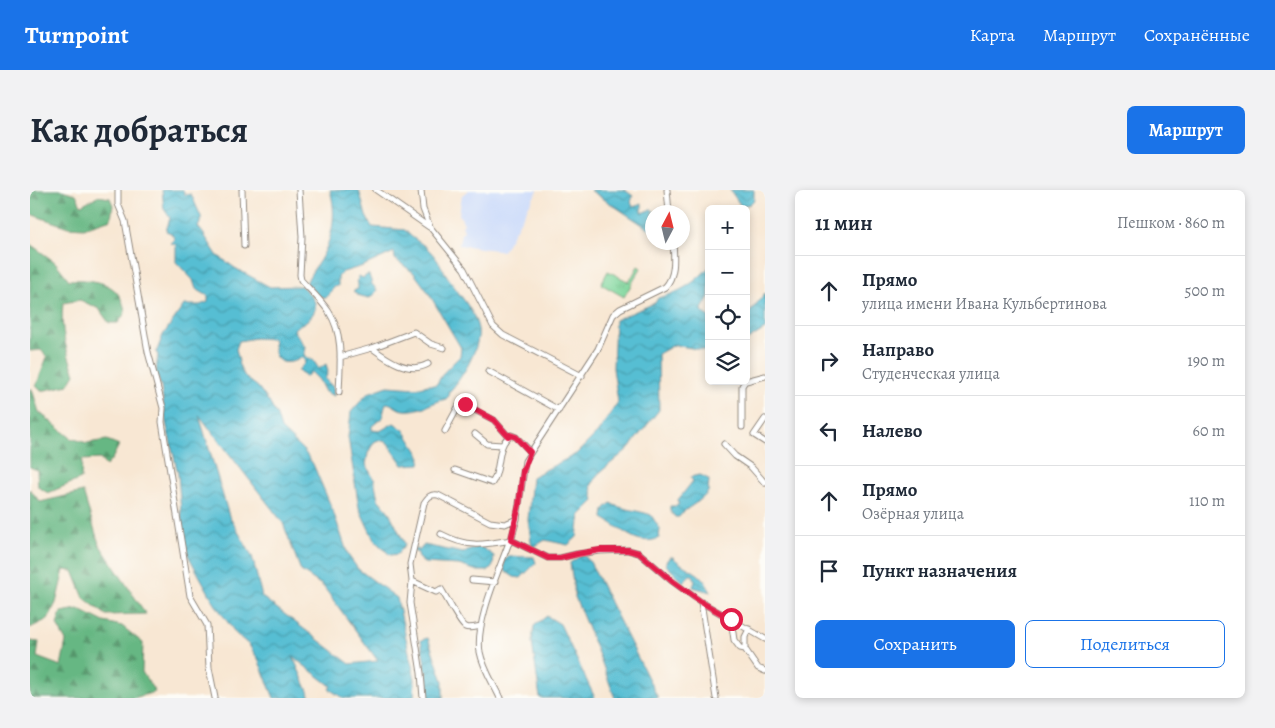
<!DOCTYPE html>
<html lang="ru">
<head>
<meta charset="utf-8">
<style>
	:root { --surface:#fff; --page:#f2f2f3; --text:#1f2937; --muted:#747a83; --line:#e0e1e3; --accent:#1a73e8 }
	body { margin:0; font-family:Alegreya,serif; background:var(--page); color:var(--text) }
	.controls { position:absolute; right:15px; top:15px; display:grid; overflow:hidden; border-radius:8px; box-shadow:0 2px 8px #0003 }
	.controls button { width:45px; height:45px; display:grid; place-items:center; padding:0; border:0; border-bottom:1px solid var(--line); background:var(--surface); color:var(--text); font:25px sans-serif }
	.compass { position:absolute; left:615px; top:15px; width:45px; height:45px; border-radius:50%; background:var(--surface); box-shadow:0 2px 8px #0003; rotate:7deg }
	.stop { position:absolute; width:15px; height:15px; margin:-11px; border:4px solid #e11d48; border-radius:50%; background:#fff }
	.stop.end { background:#e11d48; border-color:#fff; box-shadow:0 1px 5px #0008 }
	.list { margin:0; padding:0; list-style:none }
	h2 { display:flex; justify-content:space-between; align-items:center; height:65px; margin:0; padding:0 20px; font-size:21px }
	h2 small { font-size:16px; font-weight:400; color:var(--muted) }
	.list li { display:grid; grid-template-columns:32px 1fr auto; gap:15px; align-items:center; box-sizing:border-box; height:70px; padding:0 20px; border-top:1px solid var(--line) }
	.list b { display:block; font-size:19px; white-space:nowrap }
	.list p { margin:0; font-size:16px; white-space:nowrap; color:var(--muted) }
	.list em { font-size:16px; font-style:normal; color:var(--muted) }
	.actions { display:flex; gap:10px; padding:15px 20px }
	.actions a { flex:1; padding:11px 0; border:1px solid var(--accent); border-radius:8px; text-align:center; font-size:18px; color:var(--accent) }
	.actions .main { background:var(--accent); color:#fff }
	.icon { flex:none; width:28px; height:28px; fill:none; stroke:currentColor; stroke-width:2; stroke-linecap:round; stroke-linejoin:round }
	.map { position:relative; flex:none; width:735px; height:508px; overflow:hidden; border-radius:8px }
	header { display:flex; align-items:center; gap:30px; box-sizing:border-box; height:70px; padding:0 25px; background:var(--accent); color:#fff }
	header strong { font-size:24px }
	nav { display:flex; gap:28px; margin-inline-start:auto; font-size:18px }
	.intro { display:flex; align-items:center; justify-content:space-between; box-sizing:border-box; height:120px; padding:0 30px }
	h1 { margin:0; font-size:35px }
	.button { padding:12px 22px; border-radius:8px; background:var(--accent); color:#fff; font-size:18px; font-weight:700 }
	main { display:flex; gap:30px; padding:0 30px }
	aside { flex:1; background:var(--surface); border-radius:8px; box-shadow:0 2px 8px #0003 }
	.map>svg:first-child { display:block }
	.built { fill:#ccdbfa }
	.forest { fill:url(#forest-firs); stroke:#487157 }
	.park { fill:url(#park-tufts); stroke:#548063 }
	.water { fill:url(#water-waves); stroke:#40747f; fill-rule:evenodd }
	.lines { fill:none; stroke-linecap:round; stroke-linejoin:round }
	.minor-casing { stroke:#92897f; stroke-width:7 }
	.minor { stroke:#fff; stroke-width:5 }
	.route { stroke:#e11d48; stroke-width:6 }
</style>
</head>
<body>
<header>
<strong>Turnpoint</strong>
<nav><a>Карта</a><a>Маршрут</a><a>Сохранённые</a></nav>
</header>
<div class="intro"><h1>Как добраться</h1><a class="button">Маршрут</a></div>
<main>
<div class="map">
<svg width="735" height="508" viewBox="0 0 735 508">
	<defs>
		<pattern id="forest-firs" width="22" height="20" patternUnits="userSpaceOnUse" patternTransform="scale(1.25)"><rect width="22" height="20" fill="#66b783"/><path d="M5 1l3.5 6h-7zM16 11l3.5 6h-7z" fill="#54956b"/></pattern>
		<pattern id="park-tufts" width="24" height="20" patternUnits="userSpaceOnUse" patternTransform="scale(1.25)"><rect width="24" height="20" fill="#7ed69b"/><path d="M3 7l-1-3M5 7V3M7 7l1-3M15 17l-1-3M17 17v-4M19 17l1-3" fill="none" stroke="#6db886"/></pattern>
		<pattern id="water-waves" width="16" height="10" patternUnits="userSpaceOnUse" patternTransform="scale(1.25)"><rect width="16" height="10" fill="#56bed3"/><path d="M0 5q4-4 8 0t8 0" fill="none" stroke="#479bab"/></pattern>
	</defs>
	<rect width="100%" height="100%" fill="#fdfcf7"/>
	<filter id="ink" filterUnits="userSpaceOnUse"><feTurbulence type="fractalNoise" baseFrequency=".02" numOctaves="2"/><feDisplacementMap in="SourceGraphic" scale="10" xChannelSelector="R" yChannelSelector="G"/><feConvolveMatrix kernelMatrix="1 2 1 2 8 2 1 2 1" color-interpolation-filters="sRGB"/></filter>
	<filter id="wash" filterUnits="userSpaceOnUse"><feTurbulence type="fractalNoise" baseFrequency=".0096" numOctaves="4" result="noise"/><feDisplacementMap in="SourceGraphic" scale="20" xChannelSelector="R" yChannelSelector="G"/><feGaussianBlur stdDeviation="1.12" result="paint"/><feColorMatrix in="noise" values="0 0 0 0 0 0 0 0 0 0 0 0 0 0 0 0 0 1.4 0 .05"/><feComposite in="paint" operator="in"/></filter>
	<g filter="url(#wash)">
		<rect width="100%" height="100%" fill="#f8e7d3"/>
		<path class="built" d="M439,0H508L473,61L429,55L431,44L434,41L432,36L434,34L429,24L432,5Z"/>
		<path class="forest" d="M0,0H31L46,4L51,15L68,6L80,8L83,15L81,29L54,38L38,37L3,25L0,23Z
			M0,54L25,72L39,90C65,89 92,92 95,123L88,133H79L69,119L50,110L33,113C30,138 36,161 45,184L38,195L11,201L6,196L17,167L11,160L0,161Z
			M0,198L2,199L9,222L41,248L57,253L77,250L89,255L82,269L76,276L70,269L52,270L51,289L18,303L8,297L7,280L0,277Z
			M0,299L10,312L53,302L69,354L116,424L76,425L54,408L43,381L34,380L26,413L18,429L0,438Z
			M48,419L74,432L92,436L113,453L112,482L125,502L103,508H0V451L9,452L7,467L31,476L36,451L27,435L31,422Z"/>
		<path class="park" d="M608,76L611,78L594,107L571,94L578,81L599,92Z"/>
		<path class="water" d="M132,0H153L155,5L161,4L172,29L168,37L173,43L187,65L205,78L240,97L271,96C285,108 293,118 275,132C272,134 268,135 265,138L264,140L275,157L274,166L283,170L289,179L296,174L298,182L295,189L303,197L304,206L295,202L289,190L281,182L276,187L269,182V179L275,173L273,167C265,172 250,177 245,165C243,160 245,154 243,149L225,148L209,151L206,159L209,172L208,173L215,187L228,197L239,212L247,226L251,239L274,261L283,274L303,321L318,365L328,379L367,408L385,489L384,508H313L299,499L301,496L263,467L281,508H244L228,469L219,455L206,444L185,414L159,367L152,334L148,284L136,233L131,197L126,182L128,164L126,163L133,145L154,115H170L178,112V106L166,99L163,90L146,72V57L145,54L140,53L144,50V48L141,43L136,41L140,28L134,19ZM169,225L253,333L271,381L293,396L348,471L320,474L232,407L222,366L199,326Z
			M300,0H329L336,26L342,37L375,40C382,49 391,52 399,60C409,70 415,84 423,95C432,108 445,122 448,139C451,157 432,188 420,201H418L419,206L416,209C402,212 389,222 374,220C367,220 363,213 356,213L352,228L342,236V240L350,241L364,233L374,240L391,267L390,274L373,275L357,252L348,250L344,252L338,263L336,275L344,289L348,309L359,322L375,354L368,364L360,365L344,350L329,318L318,247L321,222L338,203L358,196L386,198L398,195H406L414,182L430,166L431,158L398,102L384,83L365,69L364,62L333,76L313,82L308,87V96L304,97L296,108L289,106L276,94C279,85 285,78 290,70C303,48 307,24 300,0Z
			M560,0H595L603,6L601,12L603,17L612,14V23L621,19L625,22H622V41Z
			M700,0H724V10L720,14L711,16Z
			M679,77V107L672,119L673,122L679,127V161L644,155L628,164L629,220L598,259L568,284L561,296L564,311L550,325L547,347L538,355L515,350L502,358L498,330L502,287L546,264L568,242L588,212L583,178L585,130L625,113L628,108C649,103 665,93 679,77Z
			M337,85H339L342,94L347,100L343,106L339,108L327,105L323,101L328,99V94L326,91L328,90V86L333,88Z
			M735,103V139L716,151V123L720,122Z
			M670,285L675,287L679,290L678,302C670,313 656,317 649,327H645L640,321V316H646L649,314L647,311L663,291L660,287Z
			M581,313C586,318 611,321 621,325L630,339L629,348C607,358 590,337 573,328L574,319Z
			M394,355L433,363L448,357L453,358L464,366L463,376L459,381H448L429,375L394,373L389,369L388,363L385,362L381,359H388V362Z
			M553,364L560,372L628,508H585L572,473L545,407L540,373Z
			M478,366L504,367L506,373L491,388L484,387L475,381L474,371Z
			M640,367H643C650,375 659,378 666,383C673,387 677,395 681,402L663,397L665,391L663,385H660L653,392L636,375V371Z
			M517,426L530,434L565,508H510L502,452L504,436Z
			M398,448L413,491V508H397L399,499L391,450Z"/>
	</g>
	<g filter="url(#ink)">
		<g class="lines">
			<g class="minor-casing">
				<path id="minor" d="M88,0V14L95,31L118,162L133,218L132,232L160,406L177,435L179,478L185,508
					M212,0L214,56
					M269,0L272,47L270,85L271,90C280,100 291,110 299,122C314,145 310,176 309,202
					M346,0L399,37
					M391,0L393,19L400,37L434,79L463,136L473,145L552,186
					M637,0L639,22
					M342,158C357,169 379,185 398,174
					M310,167L342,158L384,142L401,154L414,158
					M458,181L529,220
					M716,191L735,186
					M735,229L724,245L735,252
					M712,237V196L715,191
					M415,241L428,217L435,215L464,230L478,246
					M445,244L457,254L472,255
					M694,254L705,266L721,277L735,293
					M425,280L462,293C472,280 465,255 481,245L486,247L501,262
					M411,344C438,358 452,355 481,350
					M481,350L518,368H530L547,364L570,361L598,360L609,363L642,391L671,412L735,449
					M442,390L465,392
					M382,391L406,402L411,399C415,405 431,436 435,437C439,439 446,437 451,436
					M671,412L686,508
					M701,429L704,450L710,458L715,459L728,478L735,481
					M715,459V447L719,439
					M393,508L391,483L380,413L382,391L380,374L394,313C398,307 400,304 408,305L460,332L475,334L487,329
					M470,508C463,493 453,478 450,462C445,433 468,383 478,355L481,350L487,329L495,271L568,159L583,125L590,119L635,97C646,86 644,67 643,52"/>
			</g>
			<use href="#minor" class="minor"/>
		</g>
	</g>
	<g class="lines" filter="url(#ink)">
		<path class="route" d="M435,214L464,230L478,246L480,245L486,247L500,262L493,281L489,315L481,350L518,368H530L547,364L570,360H598L609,363L642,391L671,412L701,429"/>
	</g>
</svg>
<div class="controls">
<button>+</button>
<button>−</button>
<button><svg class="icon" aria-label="locate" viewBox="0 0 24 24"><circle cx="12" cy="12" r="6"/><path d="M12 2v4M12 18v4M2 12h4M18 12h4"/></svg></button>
<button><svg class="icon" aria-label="layers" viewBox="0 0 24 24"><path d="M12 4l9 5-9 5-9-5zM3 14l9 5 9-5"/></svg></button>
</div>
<svg class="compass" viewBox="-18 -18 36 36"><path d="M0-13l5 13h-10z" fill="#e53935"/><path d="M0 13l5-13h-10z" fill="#747a83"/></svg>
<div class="stop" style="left:701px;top:429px"></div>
<div class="stop end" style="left:435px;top:214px"></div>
</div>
<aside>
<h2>11 мин<small>Пешком · 860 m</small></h2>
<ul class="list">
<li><svg class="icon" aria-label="ahead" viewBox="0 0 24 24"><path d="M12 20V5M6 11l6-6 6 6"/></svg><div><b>Прямо</b><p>улица имени Ивана Кульбертинова</p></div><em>500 m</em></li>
<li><svg class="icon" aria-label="right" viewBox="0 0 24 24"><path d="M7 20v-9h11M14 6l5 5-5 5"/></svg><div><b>Направо</b><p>Студенческая улица</p></div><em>190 m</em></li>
<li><svg class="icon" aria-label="left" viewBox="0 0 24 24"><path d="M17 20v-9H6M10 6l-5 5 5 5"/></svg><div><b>Налево</b></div><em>60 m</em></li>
<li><svg class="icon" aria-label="ahead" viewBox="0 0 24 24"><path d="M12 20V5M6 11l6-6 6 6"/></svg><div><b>Прямо</b><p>Озёрная улица</p></div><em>110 m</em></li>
<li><svg class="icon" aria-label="arrive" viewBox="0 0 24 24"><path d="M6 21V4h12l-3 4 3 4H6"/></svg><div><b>Пункт назначения</b></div></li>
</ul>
<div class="actions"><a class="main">Сохранить</a><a>Поделиться</a></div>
</aside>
</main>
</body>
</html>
